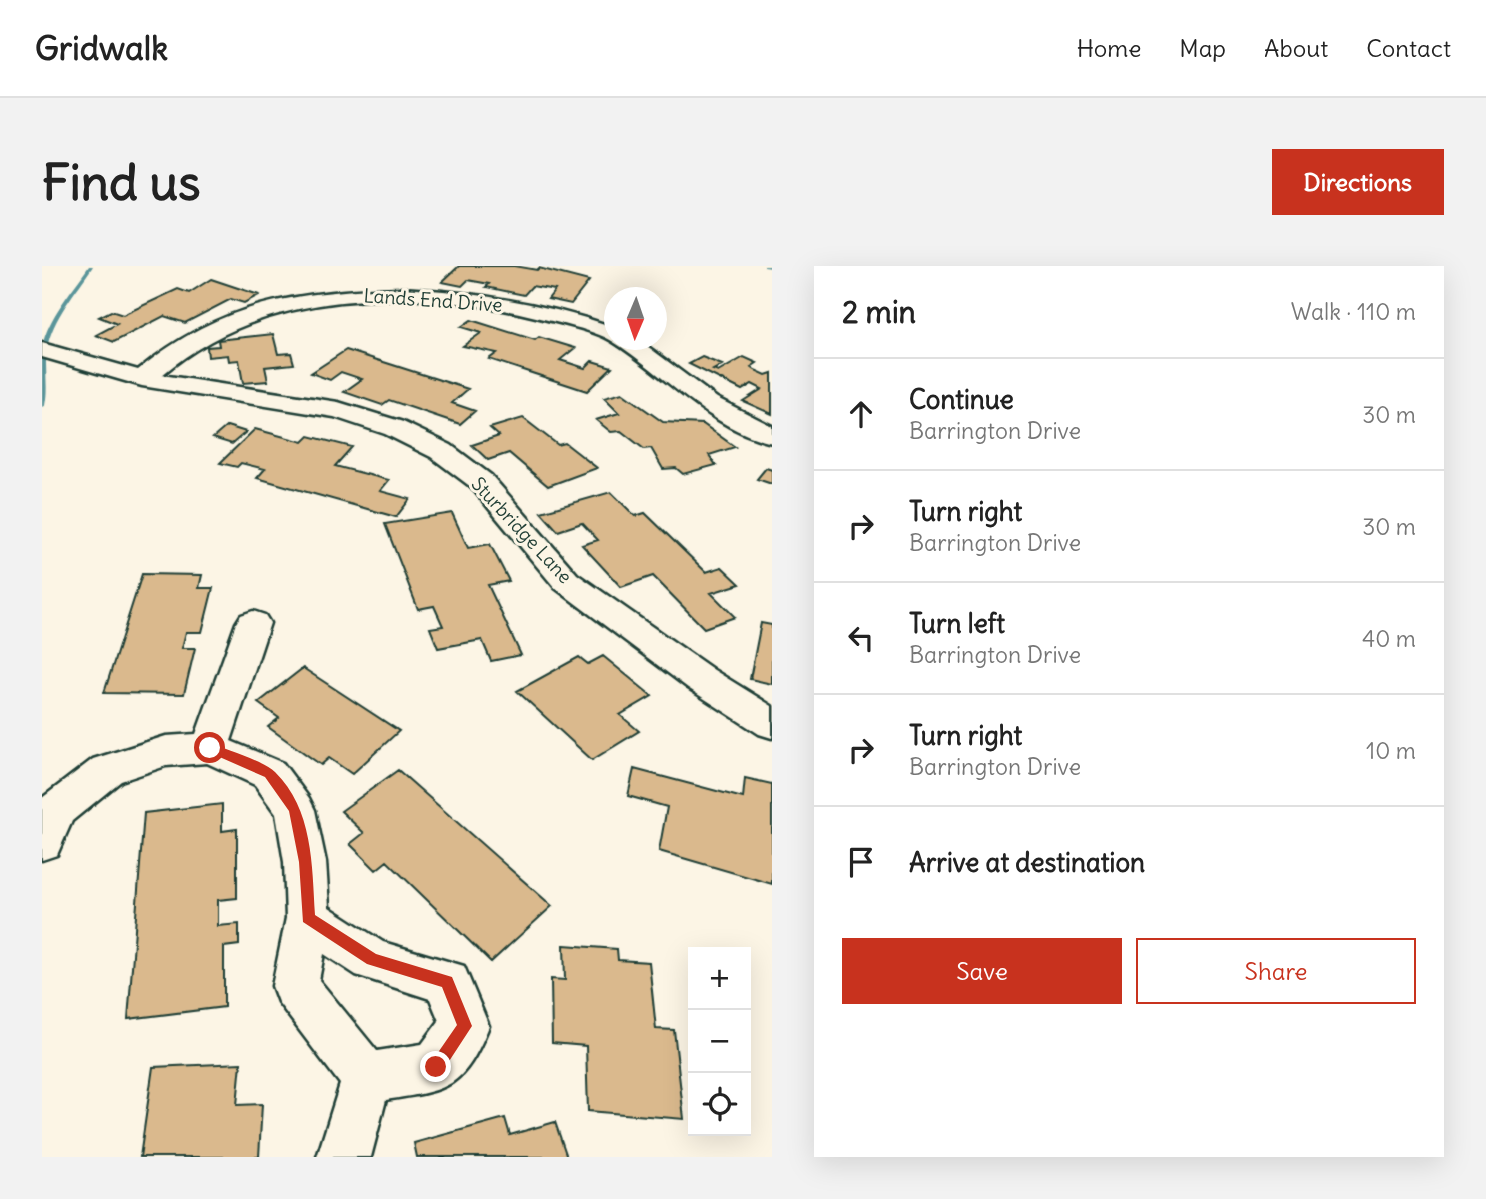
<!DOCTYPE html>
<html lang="en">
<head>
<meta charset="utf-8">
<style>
	:root { --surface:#fff; --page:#f2f2f2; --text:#222; --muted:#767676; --line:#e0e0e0; --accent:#c8321e }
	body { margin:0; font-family:Delius,sans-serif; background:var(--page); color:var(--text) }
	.controls { position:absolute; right:21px; bottom:21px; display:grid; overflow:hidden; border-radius:0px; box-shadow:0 7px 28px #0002 }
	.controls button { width:63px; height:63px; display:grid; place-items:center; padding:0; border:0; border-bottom:2px solid var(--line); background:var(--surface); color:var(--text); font:35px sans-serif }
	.compass { position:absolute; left:562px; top:21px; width:63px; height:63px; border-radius:50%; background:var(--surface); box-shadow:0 7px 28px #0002; rotate:182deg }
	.stop { position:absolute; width:21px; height:21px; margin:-16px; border:5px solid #c8321e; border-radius:50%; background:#fff }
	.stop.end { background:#c8321e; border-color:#fff; box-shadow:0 2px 7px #0008 }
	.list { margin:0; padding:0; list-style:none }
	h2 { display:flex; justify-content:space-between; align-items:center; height:91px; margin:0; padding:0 28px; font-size:30px }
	h2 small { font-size:23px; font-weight:400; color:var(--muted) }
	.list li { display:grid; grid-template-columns:46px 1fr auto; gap:21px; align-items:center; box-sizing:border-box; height:112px; padding:0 28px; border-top:2px solid var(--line) }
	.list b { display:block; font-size:26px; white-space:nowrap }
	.list p { margin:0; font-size:23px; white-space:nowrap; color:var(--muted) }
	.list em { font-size:23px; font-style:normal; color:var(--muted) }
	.actions { display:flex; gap:14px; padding:21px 28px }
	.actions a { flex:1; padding:16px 0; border:2px solid var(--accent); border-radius:0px; text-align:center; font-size:24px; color:var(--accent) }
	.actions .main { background:var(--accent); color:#fff }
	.icon { flex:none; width:38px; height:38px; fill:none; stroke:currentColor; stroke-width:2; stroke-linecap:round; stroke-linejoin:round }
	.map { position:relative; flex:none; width:730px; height:891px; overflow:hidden; border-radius:0px }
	header { display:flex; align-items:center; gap:42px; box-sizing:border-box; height:98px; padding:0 35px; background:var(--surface); border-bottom:2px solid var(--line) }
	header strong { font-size:33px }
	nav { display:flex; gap:38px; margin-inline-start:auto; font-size:24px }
	.intro { display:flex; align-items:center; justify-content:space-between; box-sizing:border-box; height:168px; padding:0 42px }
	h1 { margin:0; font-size:49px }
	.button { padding:18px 32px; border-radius:0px; background:var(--accent); color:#fff; font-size:24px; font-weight:700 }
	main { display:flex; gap:42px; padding:0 42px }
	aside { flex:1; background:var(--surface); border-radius:0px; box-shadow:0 7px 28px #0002 }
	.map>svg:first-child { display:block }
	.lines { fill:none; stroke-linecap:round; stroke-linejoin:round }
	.stream { fill:#5a959a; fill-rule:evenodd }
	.building { fill:#dab98d; stroke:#1f3d34; stroke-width:2 }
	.minor-casing { stroke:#1f3d34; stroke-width:5 }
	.minor { fill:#fcf5e5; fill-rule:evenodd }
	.route { fill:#c8321e }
	.labels { text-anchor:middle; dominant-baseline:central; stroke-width:6; stroke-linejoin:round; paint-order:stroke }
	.far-street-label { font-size:19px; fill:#1f3d34; stroke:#fcf5e5 }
</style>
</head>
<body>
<header>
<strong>Gridwalk</strong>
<nav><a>Home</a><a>Map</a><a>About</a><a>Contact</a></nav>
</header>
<div class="intro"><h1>Find us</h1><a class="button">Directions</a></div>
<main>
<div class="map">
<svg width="730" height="891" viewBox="0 0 730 891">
	<rect width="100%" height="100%" fill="#fcf5e5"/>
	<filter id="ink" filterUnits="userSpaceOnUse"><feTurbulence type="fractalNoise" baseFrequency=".0143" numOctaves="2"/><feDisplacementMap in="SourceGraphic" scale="14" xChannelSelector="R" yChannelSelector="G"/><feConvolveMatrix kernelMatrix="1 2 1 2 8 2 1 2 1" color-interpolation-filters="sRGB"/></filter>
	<g filter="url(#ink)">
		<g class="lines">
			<path class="stream" d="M47,0H51C35,25 10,52 5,83C2,102 7,120 3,139L0,141V81C6,51 30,25 47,0Z
				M722,0H730V2L722,1Z"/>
		</g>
		<path class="building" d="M417,0H472L495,4L497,2L547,15L529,38L506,33L513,24L490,20L482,29L444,21L447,18L426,14L420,20L400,16Z
			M169,13L217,29L202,37L189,33L143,57L122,50L72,76L54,69L75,58L57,51L69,45L81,49L136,23L147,27Z
			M429,54L493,74L497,71L533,82L518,94L543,102L550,95L570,101L545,125L447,93L455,87L421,80L439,67L419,61Z
			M231,68L236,88L249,87L252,98L223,101L226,115L201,117L197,94L187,95L186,89L166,91L165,81L177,80L176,74Z
			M304,84L426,123L410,137L433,145L418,158L347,134L340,139L302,126L320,113L299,106L288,114L269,107Z
			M660,91L680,99L671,104L676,106L702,91L715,97L709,101L713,104L724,109L730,107V148L701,135L720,123L710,118L700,124L647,98Z
			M580,127L621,156L661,158L693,181L667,189L674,199L641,208L634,202L621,203L609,182L602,183L579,165L569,166L554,154L577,147L562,132Z
			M481,152L516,179L523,177L555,202L506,220L467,187L446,194L430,179L457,170L448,162Z
			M185,160L204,166L190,178L171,172Z
			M213,163L261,176L267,170L310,181L293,200L347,214L338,225L368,233L354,251L215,212L223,203L199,197L195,201L178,197Z
			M724,202L730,204V218L715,213Z
			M569,226L593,250L603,247L664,306L680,301L698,318L669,327L693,351L662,362L611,310L579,321L540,279L556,274L540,257L516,265L499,246Z
			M410,247L426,282L448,278L467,315L446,319L479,389L449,395L440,374L396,382L388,362L401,360L392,340L376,343L343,258Z
			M100,308L160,309L157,322H171L160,366H144L140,382H153L142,428L62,427Z
			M719,357L730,359V418L708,413Z
			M561,390L610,430L578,449L597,465L550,494L475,425L537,391L546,398Z
			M261,402L357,465L310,508L287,492L279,499L226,461L237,452L216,437Z
			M592,503L701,532L703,512L730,518V618L617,585L625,541L586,530Z
			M356,504L510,640L449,696L345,595L334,604L308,578L322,567L299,545Z
			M180,538V565L195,563V632L176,634V660L197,658V679L182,681V741L86,753L102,547Z
			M522,679L575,683L576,694L607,696L614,763L632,764L642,853L546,845L544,780L510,777L509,713L523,714Z
			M199,797L195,839L220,838L217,891H98L111,801Z
			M463,852L468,869L513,856L525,891H375L372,877Z"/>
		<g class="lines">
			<g class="minor-casing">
				<path id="minor" d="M360,22C433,26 503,37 572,61V74H597L675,132L730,160V177C664,161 625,109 570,75C552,64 516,57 494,51C370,21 221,22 120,109L296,136L361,156L409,179L449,209L535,308L672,404L730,440V472L717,468L646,422L513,322L429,221L389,191L343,168L292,151L100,120L0,91V77L96,104C179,36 255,25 360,22Z
					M211,345L223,349L228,357L189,475L241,497L267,532L273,544L284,596L287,641L341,676L422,700L447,760C421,823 407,824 344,834L329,891H275L298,818L236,736L230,720L244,652L242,596L234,548L213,519L165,497L124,500L79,515L30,555L15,589L0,594V532L51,493L124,470L154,468L194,357L199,349ZM282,688L314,709L388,733L397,755L380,778L335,785L277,714Z"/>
			</g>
			<use href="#minor" class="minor"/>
		</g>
	</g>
	<path class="route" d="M168,477C183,483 222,495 233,506C271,543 270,599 273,649L334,688L410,711L430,760L400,806L394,809L386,801L415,759L400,721L325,698L261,656L257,596L247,545L223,511L164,485L162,482Z"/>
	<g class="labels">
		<g class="far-street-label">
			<text transform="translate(391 34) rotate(4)">Lands End Drive</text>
			<text transform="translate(480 264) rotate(47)">Sturbridge Lane</text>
		</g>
	</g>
</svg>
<div class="controls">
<button>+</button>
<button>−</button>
<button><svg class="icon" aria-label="locate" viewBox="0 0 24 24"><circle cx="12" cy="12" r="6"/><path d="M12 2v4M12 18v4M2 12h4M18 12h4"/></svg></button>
</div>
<svg class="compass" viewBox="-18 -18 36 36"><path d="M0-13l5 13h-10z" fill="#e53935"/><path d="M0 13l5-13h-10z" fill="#767676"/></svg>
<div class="stop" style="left:168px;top:482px"></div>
<div class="stop end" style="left:394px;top:801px"></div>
</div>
<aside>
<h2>2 min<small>Walk · 110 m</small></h2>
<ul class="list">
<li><svg class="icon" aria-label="ahead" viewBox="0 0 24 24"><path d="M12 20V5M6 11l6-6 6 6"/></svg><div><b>Continue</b><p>Barrington Drive</p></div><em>30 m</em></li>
<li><svg class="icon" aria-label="right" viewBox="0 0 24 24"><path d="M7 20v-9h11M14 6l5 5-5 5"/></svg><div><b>Turn right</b><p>Barrington Drive</p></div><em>30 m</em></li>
<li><svg class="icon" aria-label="left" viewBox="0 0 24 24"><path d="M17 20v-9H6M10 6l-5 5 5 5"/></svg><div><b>Turn left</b><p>Barrington Drive</p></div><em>40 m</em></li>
<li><svg class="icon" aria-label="right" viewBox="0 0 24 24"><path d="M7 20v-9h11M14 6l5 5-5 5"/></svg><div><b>Turn right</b><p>Barrington Drive</p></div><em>10 m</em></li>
<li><svg class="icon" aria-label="arrive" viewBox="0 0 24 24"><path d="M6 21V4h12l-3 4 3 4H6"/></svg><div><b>Arrive at destination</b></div></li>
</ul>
<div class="actions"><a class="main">Save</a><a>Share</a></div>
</aside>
</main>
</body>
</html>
